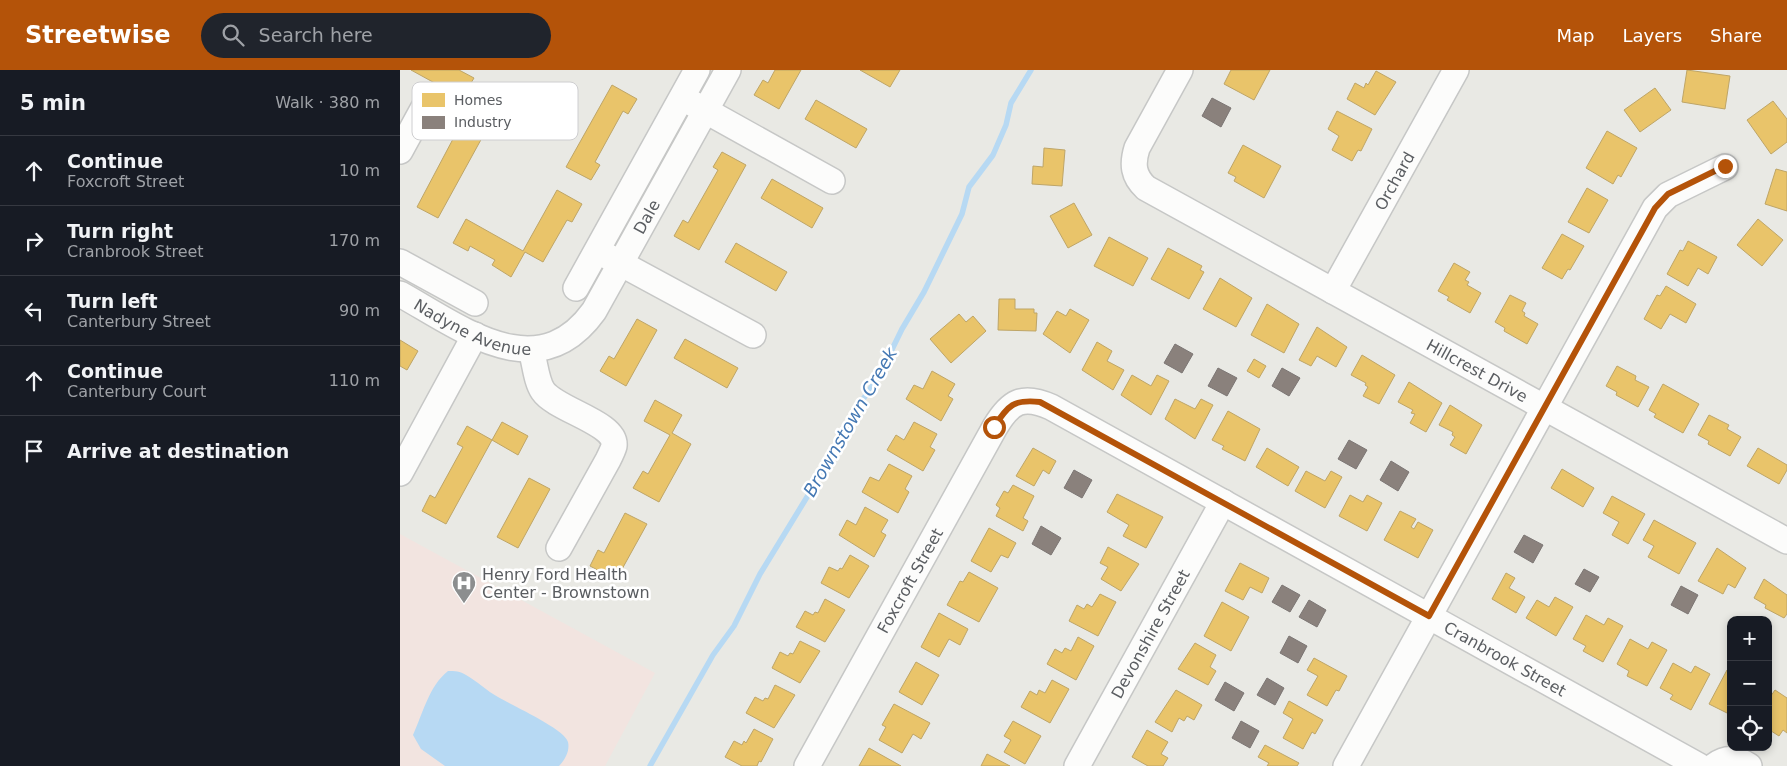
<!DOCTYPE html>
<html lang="en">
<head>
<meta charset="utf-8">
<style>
	:root { --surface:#171b24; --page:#20242c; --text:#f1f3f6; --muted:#9ea1a6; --line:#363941; --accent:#b45309 }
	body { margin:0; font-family:"DejaVu Sans",sans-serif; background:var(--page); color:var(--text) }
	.controls { position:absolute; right:15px; bottom:15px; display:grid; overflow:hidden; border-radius:10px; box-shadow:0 2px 8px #0003 }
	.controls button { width:45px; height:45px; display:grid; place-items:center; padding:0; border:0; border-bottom:1px solid var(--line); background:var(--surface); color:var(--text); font:25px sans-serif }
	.stop { position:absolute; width:15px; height:15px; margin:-11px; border:4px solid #b45309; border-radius:50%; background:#fff }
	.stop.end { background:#b45309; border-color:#fff; box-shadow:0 1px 5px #0008 }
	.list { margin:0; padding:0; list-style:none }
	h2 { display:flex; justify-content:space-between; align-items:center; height:65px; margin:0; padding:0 20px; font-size:21px }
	h2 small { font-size:16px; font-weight:400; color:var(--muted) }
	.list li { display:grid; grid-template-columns:32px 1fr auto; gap:15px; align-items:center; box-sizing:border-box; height:70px; padding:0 20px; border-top:1px solid var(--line) }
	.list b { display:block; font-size:19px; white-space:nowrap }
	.list p { margin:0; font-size:16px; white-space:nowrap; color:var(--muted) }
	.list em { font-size:16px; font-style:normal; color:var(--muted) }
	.icon { flex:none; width:28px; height:28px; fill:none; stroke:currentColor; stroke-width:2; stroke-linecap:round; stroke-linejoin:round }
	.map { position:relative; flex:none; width:1387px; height:696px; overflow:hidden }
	header { display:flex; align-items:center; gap:30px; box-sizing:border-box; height:70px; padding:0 25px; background:var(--accent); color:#fff }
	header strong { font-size:24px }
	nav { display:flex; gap:28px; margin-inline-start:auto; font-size:18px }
	.search { width:350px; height:45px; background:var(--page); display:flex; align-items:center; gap:12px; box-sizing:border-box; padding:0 18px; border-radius:28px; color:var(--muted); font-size:19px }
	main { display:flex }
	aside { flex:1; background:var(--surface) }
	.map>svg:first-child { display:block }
	.medical { fill:#f2e4e0 }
	.water { fill:#b7d9f3 }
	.homes { fill:#e9c46a; stroke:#bea567 }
	.industry { fill:#8a817c; stroke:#7c7674 }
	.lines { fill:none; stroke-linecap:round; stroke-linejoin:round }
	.stream { stroke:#b7d9f3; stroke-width:5.5 }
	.minor-casing { stroke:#c6c7c6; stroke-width:28 }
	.minor { stroke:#fcfcfb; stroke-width:25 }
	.route { stroke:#b45309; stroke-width:6 }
	.labels { text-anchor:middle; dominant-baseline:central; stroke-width:5; stroke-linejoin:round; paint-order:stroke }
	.street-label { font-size:16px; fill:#5a5d61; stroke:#fff }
	.poi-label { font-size:16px; fill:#5a5d61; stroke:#fff; text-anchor:start }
	.water-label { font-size:18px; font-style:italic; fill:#4478b3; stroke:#fff }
	.key { fill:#fff; stroke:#ceced0; stroke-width:1 }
	.key-label { font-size:14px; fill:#5a5d61 }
</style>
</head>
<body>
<header>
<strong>Streetwise</strong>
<div class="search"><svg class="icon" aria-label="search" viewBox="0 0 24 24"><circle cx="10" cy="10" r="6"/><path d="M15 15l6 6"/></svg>Search here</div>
<nav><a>Map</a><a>Layers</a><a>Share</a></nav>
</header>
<main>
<aside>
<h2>5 min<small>Walk · 380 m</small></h2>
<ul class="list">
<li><svg class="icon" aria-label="ahead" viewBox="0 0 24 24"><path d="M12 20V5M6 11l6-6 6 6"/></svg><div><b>Continue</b><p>Foxcroft Street</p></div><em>10 m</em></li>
<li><svg class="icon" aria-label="right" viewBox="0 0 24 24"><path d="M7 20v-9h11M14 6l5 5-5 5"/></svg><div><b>Turn right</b><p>Cranbrook Street</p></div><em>170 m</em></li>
<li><svg class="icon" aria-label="left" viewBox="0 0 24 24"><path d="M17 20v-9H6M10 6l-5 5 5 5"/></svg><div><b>Turn left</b><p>Canterbury Street</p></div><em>90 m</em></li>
<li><svg class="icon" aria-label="ahead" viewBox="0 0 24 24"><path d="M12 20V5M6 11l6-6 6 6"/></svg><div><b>Continue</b><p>Canterbury Court</p></div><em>110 m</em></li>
<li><svg class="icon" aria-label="arrive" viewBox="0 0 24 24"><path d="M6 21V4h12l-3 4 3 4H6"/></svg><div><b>Arrive at destination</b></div></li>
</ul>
</aside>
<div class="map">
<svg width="1387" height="696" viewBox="0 0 1387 696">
	<rect width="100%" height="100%" fill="#e9e9e4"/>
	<path class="medical" d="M0,464L255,603L205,696H0Z"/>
	<path class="water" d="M48,601C55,601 60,601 66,605C77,611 87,621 98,627C111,635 165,659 168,672C170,681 165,690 159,696H45L21,679L13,665C23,643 29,616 48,601Z"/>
	<path class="homes" d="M11,0H59L74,8L62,28Z
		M375,0H401L379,39L354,25L363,10L368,13Z
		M460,0H500L490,17Z
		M831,0H870L854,30L824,14Z
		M1287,0L1330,6L1325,39L1282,32Z
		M976,1L996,12L975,45L947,29L955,13L964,18L966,13L968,15Z
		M212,15L237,29L228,44L223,41L195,92L200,95L191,110L166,97Z
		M1255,18L1271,40L1240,62L1224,40Z
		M416,30L467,59L456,78L405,49Z
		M1373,31L1387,49V72L1371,84L1347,50Z
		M937,41L972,59L961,81L958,80L952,91L932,80L939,66L928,59Z
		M57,52L83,66L38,148L17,137L53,69L49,66Z
		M1207,61L1237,78L1221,107L1218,105L1213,114L1186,98Z
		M843,75L881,96L864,128L834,111L836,107L828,103Z
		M644,78L665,80L662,116L632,114L633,96L643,97Z
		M322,82L346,95L299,180L274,166L283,150L288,153L318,100L313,97Z
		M1376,99L1387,102V141L1365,134Z
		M372,109L423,138L412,158L361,128Z
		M1187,118L1208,130L1189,163L1168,152Z
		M157,120L182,134L172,152L167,150L143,192L125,182L111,207L92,195L95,190L70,176L68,181L53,173L66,149L123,181Z
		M674,133L692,165L668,178L650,146Z
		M1358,149L1383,170L1362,196L1337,175Z
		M1162,164L1184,176L1170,200L1168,199L1162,209L1142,198Z
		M709,167L748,188L733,216L694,196Z
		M1288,171L1317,187L1308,204L1298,198L1288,216L1267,204L1280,180L1283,181Z
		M336,173L387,202L376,221L325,192Z
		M768,178L802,196L800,200L804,202L789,229L751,209Z
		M1054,193L1070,202L1065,210L1069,212L1067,215L1081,223L1070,243L1047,230L1049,227L1038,221Z
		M820,208L852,228L836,257L803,239Z
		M1266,216L1296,234L1286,253L1270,244L1261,259L1244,249L1257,225L1260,226Z
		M1110,225L1126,233L1122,241L1125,243L1124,246L1138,254L1127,274L1104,261L1105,258L1095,252Z
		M599,229H615V239H634V243H637L636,261L598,260Z
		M867,234L899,254L884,283L851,265Z
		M670,239L689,250L670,283L643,264L657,241L666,246Z
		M559,244L566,252L573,246L586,261L551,293L530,269Z
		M237,249L257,260L226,316L200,301L209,286L214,289Z
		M917,257L947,277L936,297L917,286L911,296L899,290Z
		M285,269L338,298L327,318L274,288Z
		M0,270L18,281L7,300L0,296Z
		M697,272L712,281L707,291L724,300L713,320L682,300Z
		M962,285L995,305L979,334L963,326L968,317L965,315L966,313L951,305Z
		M854,289L866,296L859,308L847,301Z
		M1217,296L1236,306L1235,310L1249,317L1238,337L1216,325L1217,322L1206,316Z
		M532,301L555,314L548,326L553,329L541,351L506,329L514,315L523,319Z
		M732,305L751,316L757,305L769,311L751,345L721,325Z
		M1009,312L1042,333L1026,362L1010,353L1015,344L1011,343L1013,340L998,332Z
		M1263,314L1299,334L1283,363L1254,347L1256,344L1249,340Z
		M775,329L795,339L801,329L813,335L795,369L765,349Z
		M255,330L282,345L272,363L291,374L259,432L233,418L243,401L248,404L270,365L244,351Z
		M1050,335L1082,355L1066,384L1050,375L1055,367L1052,365L1053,362L1039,355Z
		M828,341L860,359L845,391L822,379L824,376L812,370Z
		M1309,345L1329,355L1327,359L1341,367L1330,386L1308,374L1309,371L1298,365Z
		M102,352L128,366L118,385L92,370L46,454L22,441L30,425L35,428L63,377L57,374L67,356L92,370Z
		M514,352L537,364L530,377L535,380L523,401L487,380L496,365L504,370Z
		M633,378L656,391L649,404L643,400L634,416L616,406Z
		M867,378L899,397L888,416L856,397Z
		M1358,378L1387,395V400L1379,414L1347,396Z
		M489,394L512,406L505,419L509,422L498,443L462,422L470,407L479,411Z
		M1162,399L1194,418L1183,437L1151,418Z
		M906,401L925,411L931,401L942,407L925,438L895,421Z
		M129,408L150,419L118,478L97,467Z
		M613,415L634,426L623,448L628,451L623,461L596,446L600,438L596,435L604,421L608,423Z
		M717,424L763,447L746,478L723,466L729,455L707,442Z
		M950,425L963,432L967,425L982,433L967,461L939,446Z
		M1212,426L1245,444L1228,474L1212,465L1219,452L1203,443Z
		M465,437L488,450L481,462L486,465L474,487L439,465L447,450L456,455Z
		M1000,441L1016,449L1011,457L1014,459L1018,452L1033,460L1018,488L984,470Z
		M225,443L247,454L216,510L190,496L198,480L204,483Z
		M1254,450L1296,473L1279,504L1248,487L1254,476L1243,470Z
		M589,458L616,473L608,488L601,485L591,502L571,491Z
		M708,477L739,494L721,521L701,509L708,497L700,493Z
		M1317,478L1346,498L1335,518L1328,514L1323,524L1298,511Z
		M450,485L469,496L449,528L421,513L429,497L438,501L440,498L442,499Z
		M840,493L869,508L862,523L850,517L843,530L825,521Z
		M569,502L598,518L579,552L547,535L560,511L563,512Z
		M1106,503L1115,508L1109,518L1125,527L1116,543L1092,529Z
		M1364,509L1387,525V544L1384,548L1365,538L1366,535L1354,528Z
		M700,524L716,532L698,566L669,551L677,535L684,539L687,534L692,537Z
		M1155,527L1173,537L1156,566L1126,548L1137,530L1149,537Z
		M425,529L445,540L425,572L396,557L405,541L413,545L415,542L418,543Z
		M822,532L849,547L831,581L804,566Z
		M539,543L568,559L560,575L549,569L539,587L521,577Z
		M1186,545L1204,555L1208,548L1223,556L1203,592L1183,581L1186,576L1173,569Z
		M678,567L694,576L676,610L647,594L655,579L662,583L665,578L671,581Z
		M1230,569L1248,579L1252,572L1267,580L1247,616L1227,606L1229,601L1217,594Z
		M400,571L420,581L400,613L372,598L380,582L388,586L390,583L393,584Z
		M795,573L816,585L810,597L816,601L808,615L778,599Z
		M914,588L947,606L939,621L936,620L927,636L907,625L918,606L907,600Z
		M516,592L539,605L522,635L499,622Z
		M1273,593L1291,603L1295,596L1310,604L1291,640L1270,629L1273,625L1260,618Z
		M1327,600L1331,602V645L1309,634Z
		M652,610L669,619L650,653L621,637L630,621L637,625L639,620L645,623Z
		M375,615L395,625L374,658L346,643L355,627L363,631L365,628L368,629Z
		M776,620L802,635L794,650L787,646L784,651L779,648L772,662L755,652Z
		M1375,620L1387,628V663L1383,660L1379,666L1368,659V630Z
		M889,631L923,650L915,664L912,662L903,679L883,668L893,649L883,643Z
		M494,634L530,653L521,669L513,664L502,683L479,670L486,657L482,655Z
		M613,651L641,666L625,694L604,682L611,670L604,666Z
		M354,659L373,669L361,692L359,691L357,696H342L325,687L334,671L342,675L344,671L346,673Z
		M747,660L768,672L761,684L768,688L763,696H748L732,687Z
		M865,675L899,693L897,696H867L869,693L858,687Z
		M469,678L501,696H459Z
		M587,684L610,696H581Z"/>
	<path class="industry" d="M812,28L831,38L821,57L802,46Z
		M775,274L793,284L782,303L764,293Z
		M818,298L837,308L827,326L808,316Z
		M882,298L900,308L889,326L872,316Z
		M949,370L967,380L956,399L938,389Z
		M991,391L1009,402L998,421L980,410Z
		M674,400L692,410L682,428L664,418Z
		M641,456L661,468L651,485L632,474Z
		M1124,465L1143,475L1133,493L1114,482Z
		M1184,499L1199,507L1190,522L1175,514Z
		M882,515L900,525L890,542L872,532Z
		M1281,516L1298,525L1288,544L1271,535Z
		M909,530L926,540L917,557L899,547Z
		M889,566L907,576L898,593L880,583Z
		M867,608L884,618L875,635L857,625Z
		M825,612L844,623L834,641L815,630Z
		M841,651L859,661L850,678L832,668Z"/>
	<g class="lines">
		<path class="stream" d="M250,696L313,585L334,556L360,504L418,409L457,338L479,306L502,259L524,222L562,144L569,117L593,85L606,55L611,33L631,0"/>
		<g class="minor-casing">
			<g id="minor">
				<path id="s1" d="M780,0L737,78C732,94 733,106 746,118L1387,471"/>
				<path d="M290,32L432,111"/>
				<path d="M0,81L29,28"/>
				<path d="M207,186L353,265"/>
				<path d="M0,192L75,233"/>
				<path d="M176,218L297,0"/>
				<path id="s2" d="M933,221L1056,0"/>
				<path id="s3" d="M0,224C61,258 138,319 194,241L328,0"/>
				<path d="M131,280C135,292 136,311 143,321C156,340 217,353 214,376C213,380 210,386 208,390L159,478"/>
				<path d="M0,403L75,265"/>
				<path id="s4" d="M407,696L595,357C610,332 622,324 651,337L1299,696"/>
				<path id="s5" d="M677,696L823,432"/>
				<path d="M946,696L1255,138L1268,125L1325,97"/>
				<path d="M1314,696C1326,687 1337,688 1349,696"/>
			</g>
		</g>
		<use href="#minor" class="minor"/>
	</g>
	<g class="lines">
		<path class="route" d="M594,357C608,335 614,329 640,332L1029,546L1255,138L1268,124L1325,96"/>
	</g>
	<defs>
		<g id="hospital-pin" transform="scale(1.25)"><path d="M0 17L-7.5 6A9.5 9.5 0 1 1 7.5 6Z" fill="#8c8e8f" stroke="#fff"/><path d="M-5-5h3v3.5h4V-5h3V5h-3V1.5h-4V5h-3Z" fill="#fff"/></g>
	</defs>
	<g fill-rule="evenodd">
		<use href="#hospital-pin" x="64" y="513"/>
	</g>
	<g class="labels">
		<g class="street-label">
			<text stroke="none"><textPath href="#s2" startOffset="126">Orchard</textPath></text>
			<text stroke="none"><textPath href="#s3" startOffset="328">Dale</textPath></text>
			<text stroke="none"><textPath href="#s3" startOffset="81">Nadyne Avenue</textPath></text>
			<text stroke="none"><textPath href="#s1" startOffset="511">Hillcrest Drive</textPath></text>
			<text stroke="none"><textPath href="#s4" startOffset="212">Foxcroft Street</textPath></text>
			<text stroke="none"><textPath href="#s5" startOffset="151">Devonshire Street</textPath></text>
			<text stroke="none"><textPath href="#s4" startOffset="975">Cranbrook Street</textPath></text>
		</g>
		<g class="poi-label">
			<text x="82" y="504">Henry Ford Health<tspan x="82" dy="18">Center - Brownstown</tspan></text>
		</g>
		<g class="water-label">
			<text transform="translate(450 352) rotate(-60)">Brownstown Creek</text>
		</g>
	</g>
	<rect x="12" y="12" width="166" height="58" rx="8" class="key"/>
	<rect x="22" y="23" width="23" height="14" fill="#e9c46a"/>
	<rect x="22" y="46" width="23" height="13" fill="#8a817c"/>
	<g class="key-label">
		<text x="54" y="35">Homes</text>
		<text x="54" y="57">Industry</text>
	</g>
</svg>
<div class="controls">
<button>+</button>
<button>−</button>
<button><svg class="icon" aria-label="locate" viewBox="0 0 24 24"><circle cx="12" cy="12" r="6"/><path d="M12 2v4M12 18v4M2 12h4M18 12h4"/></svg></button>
</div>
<div class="stop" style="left:594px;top:357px"></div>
<div class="stop end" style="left:1325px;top:96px"></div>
</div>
</main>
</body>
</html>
